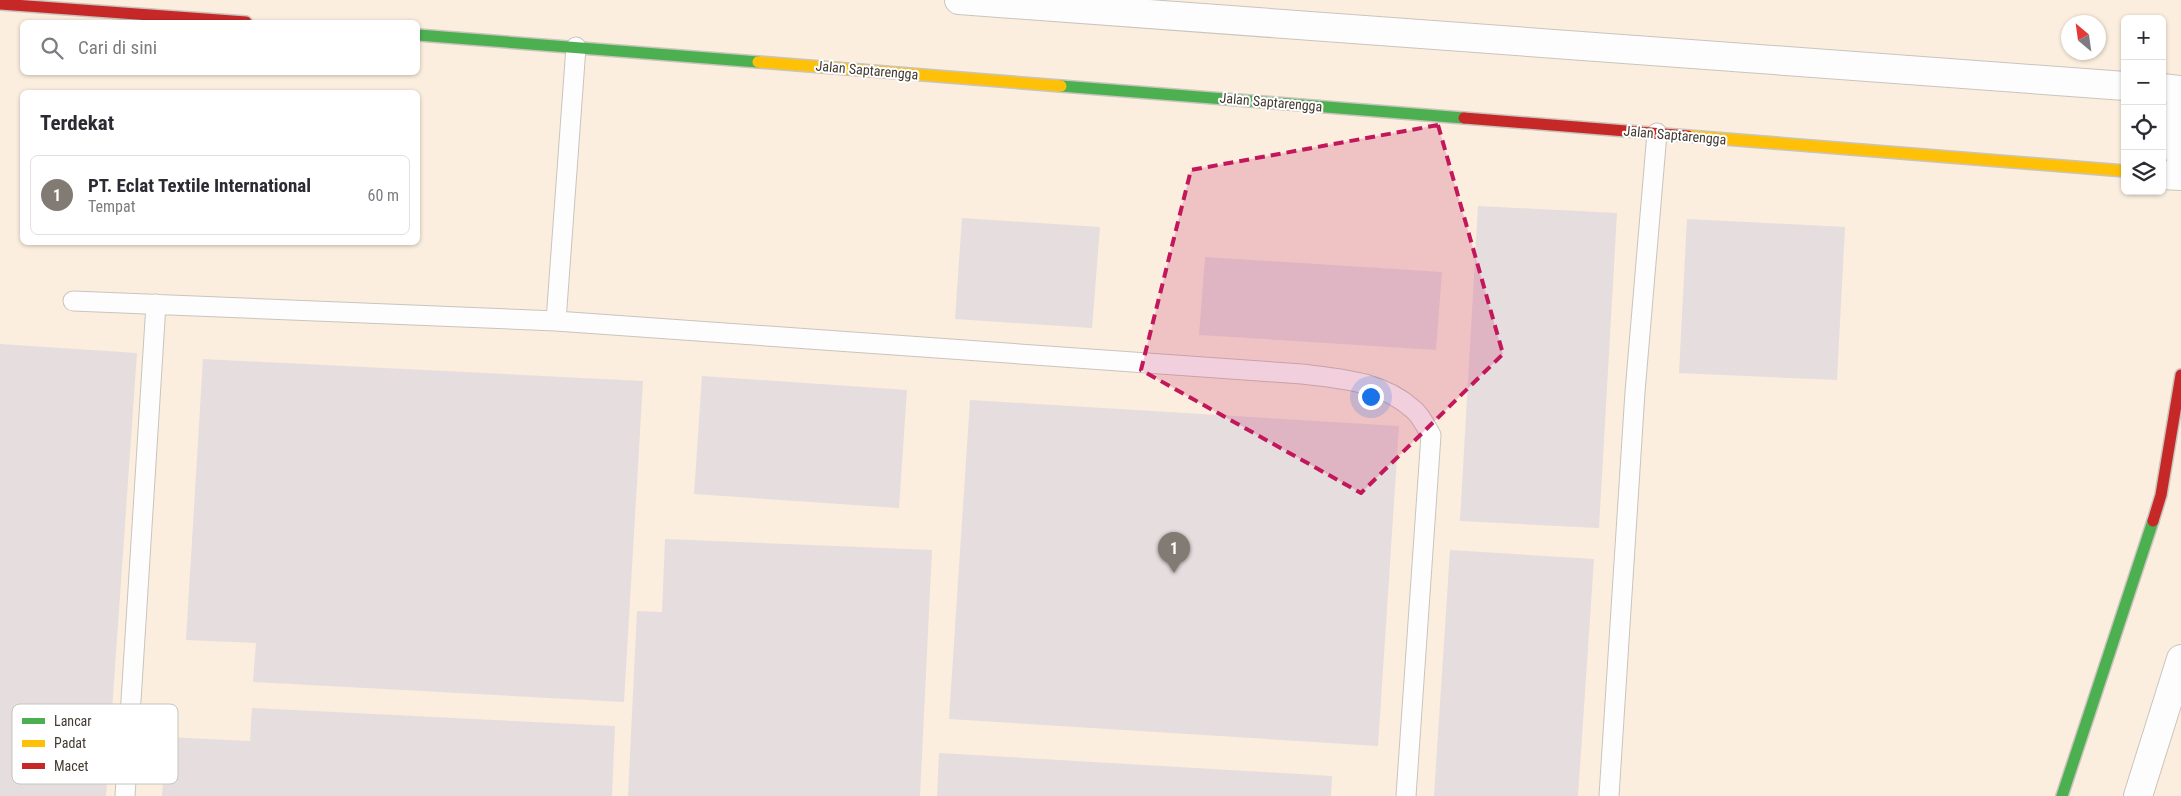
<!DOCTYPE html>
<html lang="id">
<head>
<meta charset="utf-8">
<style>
	:root { --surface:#fff; --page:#f2f2f3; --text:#2b2b33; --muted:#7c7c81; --line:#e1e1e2; --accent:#827b73 }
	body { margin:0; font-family:"Roboto Condensed",sans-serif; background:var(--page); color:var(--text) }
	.controls { position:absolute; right:15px; top:15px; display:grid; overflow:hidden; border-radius:8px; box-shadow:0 1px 4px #0004 }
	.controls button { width:45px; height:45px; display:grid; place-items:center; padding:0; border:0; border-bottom:1px solid var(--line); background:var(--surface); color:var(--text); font:25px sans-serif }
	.compass { position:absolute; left:2061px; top:15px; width:45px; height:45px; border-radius:50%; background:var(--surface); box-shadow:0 1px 4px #0004; rotate:331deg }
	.you { position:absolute; left:1370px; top:396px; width:18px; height:18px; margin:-12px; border:4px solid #fff; border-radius:50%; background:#1a73e8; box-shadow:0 0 0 8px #1a73e833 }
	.badge { display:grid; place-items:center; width:32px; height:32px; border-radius:50%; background:var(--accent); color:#fff; font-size:16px; font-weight:700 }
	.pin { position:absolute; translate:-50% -41px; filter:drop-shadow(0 1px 2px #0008) }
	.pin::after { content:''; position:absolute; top:26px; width:18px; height:15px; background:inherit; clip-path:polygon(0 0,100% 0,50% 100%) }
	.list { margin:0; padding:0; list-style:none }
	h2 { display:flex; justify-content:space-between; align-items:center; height:65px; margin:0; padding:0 20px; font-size:21px }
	h2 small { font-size:16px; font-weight:400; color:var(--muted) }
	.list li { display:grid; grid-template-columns:32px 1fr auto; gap:15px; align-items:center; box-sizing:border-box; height:80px; margin:0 10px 10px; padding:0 10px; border:1px solid var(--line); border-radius:8px }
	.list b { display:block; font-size:19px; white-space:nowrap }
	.list p { margin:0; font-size:16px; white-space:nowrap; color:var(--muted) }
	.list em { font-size:16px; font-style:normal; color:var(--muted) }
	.icon { flex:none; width:28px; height:28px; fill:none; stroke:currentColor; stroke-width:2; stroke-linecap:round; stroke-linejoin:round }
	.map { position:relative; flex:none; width:2181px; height:796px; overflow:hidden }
	.search { position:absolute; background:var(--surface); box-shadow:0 1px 4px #0004; left:20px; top:20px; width:400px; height:55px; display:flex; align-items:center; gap:12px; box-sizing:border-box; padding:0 18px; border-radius:8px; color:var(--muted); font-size:19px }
	.panel { position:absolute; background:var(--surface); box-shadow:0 1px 4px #0004; left:20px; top:90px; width:400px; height:155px; border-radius:8px }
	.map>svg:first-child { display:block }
	.built { fill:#fbeede; fill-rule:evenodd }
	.building { fill:#e6ddde }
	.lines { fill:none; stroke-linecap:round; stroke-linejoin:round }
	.lane-casing { stroke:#c9c4bd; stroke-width:21 }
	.street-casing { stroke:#c9c4bd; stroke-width:30 }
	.fast-casing { stroke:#c9c4bd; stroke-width:14 }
	.slow-casing { stroke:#c9c4bd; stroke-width:14 }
	.jam-casing { stroke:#c9c4bd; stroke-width:14 }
	.lane { stroke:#fefdfd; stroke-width:19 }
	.street { stroke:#fefdfd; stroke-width:28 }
	.fast { stroke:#4caf50; stroke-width:11 }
	.slow { stroke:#ffc107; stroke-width:11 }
	.jam { stroke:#c62828; stroke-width:11 }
	.marked { fill:#c2185b; fill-opacity:0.2; stroke:#c2185b; stroke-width:4; stroke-dasharray:10 6; stroke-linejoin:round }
	.labels { text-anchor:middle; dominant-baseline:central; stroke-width:4; stroke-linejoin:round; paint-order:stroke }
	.street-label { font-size:14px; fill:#423a30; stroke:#fff }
	.key { fill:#fff; stroke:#c6c4c1; stroke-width:1 }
	.key-label { font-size:14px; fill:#423a30 }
</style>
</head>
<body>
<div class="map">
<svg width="2181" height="796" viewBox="0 0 2181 796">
	<rect width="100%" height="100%" fill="#f9f4ef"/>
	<path class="built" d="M0,0H2181V796H0ZM2125,19H2162V191H2125ZM22,22H418V72H22ZM2068,22H2098V52H2068ZM22,92H418V242H22Z"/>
	<path class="building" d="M1478,206L1617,213L1599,528L1460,521Z
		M962,218L1100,227L1092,328L955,319Z
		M1687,219L1845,227L1837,380L1679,373Z
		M1205,257L1442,272L1436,350L1199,335Z
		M0,344L137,353L106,796H0Z
		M203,359L643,381L624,702L253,682L256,643L186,640Z
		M702,376L907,390L899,508L694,494Z
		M970,400L1399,426L1378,746L949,719Z
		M665,539L932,550L920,796H628L637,611L662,612Z
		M1450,550L1594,559L1578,796H1434Z
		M252,708L615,726L612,796H162L166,737L250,741Z
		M939,753L1332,776L1331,796H937Z"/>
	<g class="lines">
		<g class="lane-casing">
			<path id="lane" d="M576,47L556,321L1302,374C1342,379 1382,381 1414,410C1421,416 1426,427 1431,435L1406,796
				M73,301L556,321
				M125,796L156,304
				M1609,796L1635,392L1657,133"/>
		</g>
		<g class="street-casing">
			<path id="street" d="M959,0L2125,86
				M2162,88L2181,90
				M2181,105C2172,122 2175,141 2181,159
				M2162,175L2181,176
				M2138,796L2181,659"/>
		</g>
		<g class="fast-casing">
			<path id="fast" d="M418,35L758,62
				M1061,86L1464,118
				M2062,796L2153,521"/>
		</g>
		<g class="slow-casing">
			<path id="slow" d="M758,62L1061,86
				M1688,136L2125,171"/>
		</g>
		<g class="jam-casing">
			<path id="jam" d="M0,4L246,22
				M1464,118L1688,136
				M2153,521L2161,495L2181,375"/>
		</g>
		<use href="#lane" class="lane"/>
		<use href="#street" class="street"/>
		<use href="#fast" class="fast"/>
		<use href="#slow" class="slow"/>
		<use href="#jam" class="jam"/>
	</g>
	<path class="marked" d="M1438,125L1503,354L1361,493L1141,370L1191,170Z"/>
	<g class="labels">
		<g class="street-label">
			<text transform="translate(867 70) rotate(5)">Jalan Saptarengga</text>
			<text transform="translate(1271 102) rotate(5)">Jalan Saptarengga</text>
			<text transform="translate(1675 135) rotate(5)">Jalan Saptarengga</text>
		</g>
	</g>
	<rect x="12" y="704" width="166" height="80" rx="8" class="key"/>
	<rect x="22" y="718" width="23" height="6" fill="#4caf50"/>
	<rect x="22" y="740" width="23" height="7" fill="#ffc107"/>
	<rect x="22" y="763" width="23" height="6" fill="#c62828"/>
	<g class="key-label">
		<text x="54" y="726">Lancar</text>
		<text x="54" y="748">Padat</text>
		<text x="54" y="771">Macet</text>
	</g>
</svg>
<div class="controls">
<button>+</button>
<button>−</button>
<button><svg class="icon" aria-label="locate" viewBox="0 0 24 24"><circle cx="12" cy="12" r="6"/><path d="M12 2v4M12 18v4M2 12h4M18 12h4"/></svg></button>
<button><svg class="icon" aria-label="layers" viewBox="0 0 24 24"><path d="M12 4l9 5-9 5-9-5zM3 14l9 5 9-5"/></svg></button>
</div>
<svg class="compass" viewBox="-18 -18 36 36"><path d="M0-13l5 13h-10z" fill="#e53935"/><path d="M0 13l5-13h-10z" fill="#7c7c81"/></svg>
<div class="you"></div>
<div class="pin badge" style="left:1174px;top:573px">1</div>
<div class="search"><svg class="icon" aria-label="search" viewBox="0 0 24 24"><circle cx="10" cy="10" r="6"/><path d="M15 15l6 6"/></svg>Cari di sini</div>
<section class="panel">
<h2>Terdekat<small></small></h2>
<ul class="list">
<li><span class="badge">1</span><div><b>PT. Eclat Textile International</b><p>Tempat</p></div><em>60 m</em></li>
</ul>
</section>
</div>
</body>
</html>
